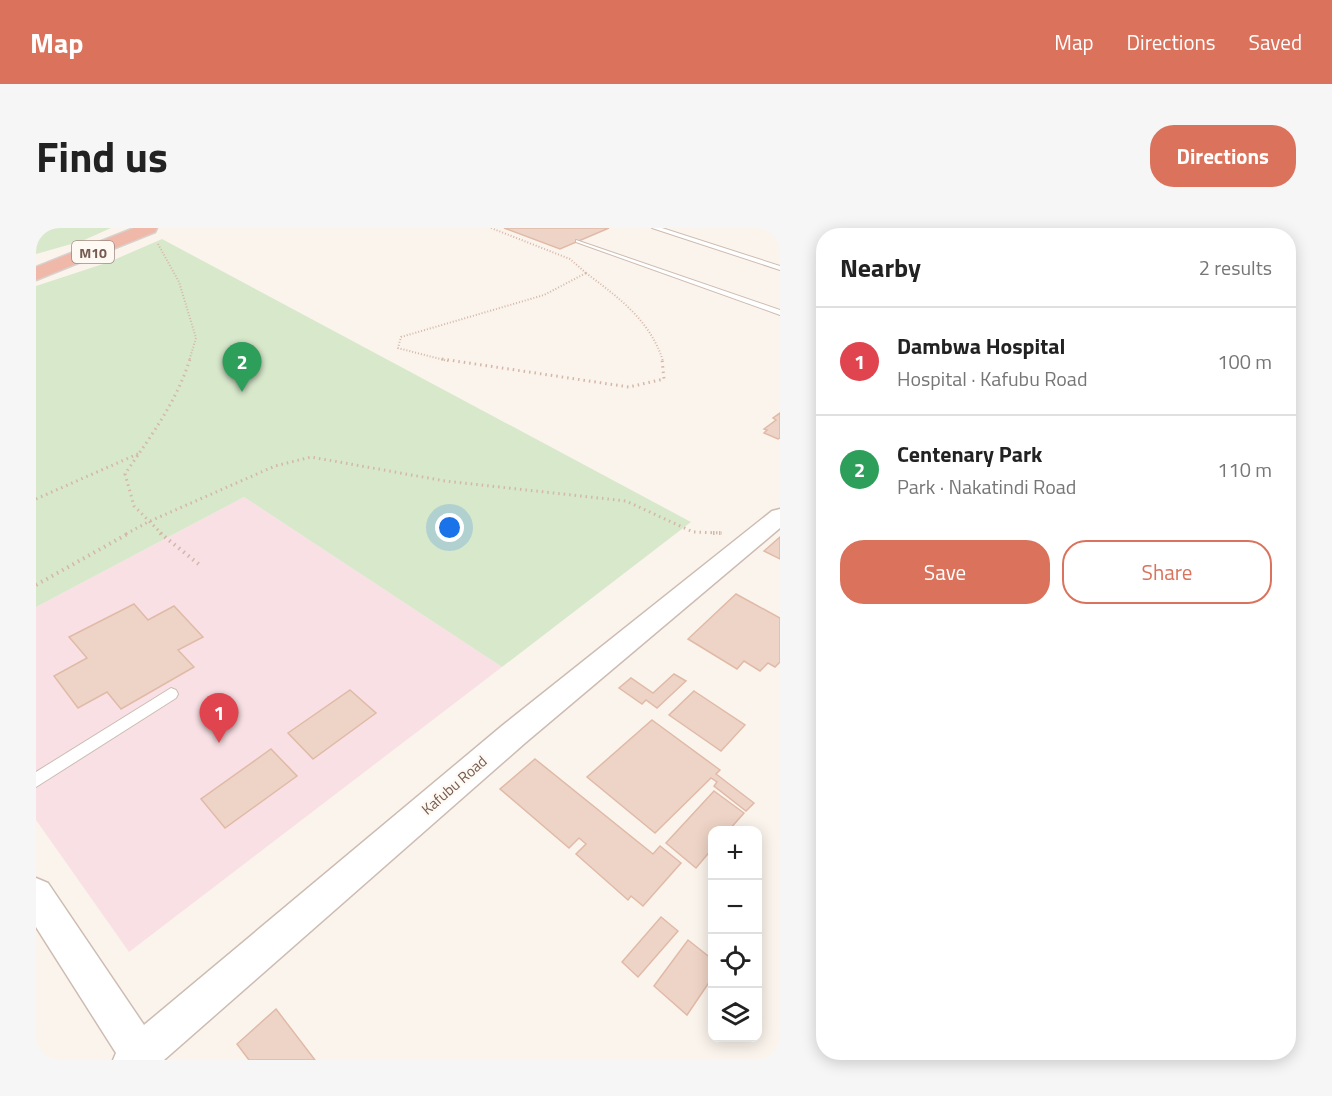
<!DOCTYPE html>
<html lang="en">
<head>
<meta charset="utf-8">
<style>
	:root { --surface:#fff; --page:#f6f6f6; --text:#222; --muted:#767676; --line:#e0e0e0; --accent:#da725c }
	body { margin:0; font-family:"Titillium Web",sans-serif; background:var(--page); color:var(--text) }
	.controls { position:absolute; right:18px; bottom:18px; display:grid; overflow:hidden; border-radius:12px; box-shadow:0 3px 15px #0003 }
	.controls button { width:54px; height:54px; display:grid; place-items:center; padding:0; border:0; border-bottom:2px solid var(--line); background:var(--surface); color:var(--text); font:30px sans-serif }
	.you { position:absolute; left:414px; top:300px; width:21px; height:21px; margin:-15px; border:4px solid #fff; border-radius:50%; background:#1a73e8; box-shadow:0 0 0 9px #1a73e833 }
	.badge { display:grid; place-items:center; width:39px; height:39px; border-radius:50%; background:var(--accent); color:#fff; font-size:20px; font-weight:700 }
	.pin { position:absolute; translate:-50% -50px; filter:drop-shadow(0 2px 3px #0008) }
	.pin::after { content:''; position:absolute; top:32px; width:21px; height:18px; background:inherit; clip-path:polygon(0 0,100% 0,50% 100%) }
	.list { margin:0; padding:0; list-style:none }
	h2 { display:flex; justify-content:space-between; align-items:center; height:78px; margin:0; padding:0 24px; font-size:26px }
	h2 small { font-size:20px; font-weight:400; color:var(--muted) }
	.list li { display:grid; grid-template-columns:39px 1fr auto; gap:18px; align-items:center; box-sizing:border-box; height:108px; padding:0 24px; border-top:2px solid var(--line) }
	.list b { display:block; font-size:22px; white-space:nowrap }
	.list p { margin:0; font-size:20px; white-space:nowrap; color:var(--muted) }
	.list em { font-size:20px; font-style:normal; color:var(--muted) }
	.actions { display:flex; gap:12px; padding:18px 24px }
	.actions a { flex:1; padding:14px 0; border:2px solid var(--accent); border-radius:24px; text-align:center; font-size:21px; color:var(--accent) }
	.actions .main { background:var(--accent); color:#fff }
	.icon { flex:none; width:33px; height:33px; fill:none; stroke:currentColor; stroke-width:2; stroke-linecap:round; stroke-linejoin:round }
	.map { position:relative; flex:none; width:744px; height:832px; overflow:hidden; border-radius:24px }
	header { display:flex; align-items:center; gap:36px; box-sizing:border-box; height:84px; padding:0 30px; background:var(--accent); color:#fff }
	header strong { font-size:28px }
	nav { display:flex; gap:33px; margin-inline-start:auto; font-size:21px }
	.intro { display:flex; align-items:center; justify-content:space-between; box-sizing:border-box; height:144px; padding:0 36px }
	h1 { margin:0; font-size:42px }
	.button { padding:15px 27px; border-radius:24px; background:var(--accent); color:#fff; font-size:21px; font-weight:700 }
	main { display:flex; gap:36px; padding:0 36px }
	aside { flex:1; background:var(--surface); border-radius:24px; box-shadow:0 3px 15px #0003 }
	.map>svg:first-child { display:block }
	.medical { fill:#f8e0e4 }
	.green { fill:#d8e8cb }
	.building { fill:#eed4c6; stroke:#e0baa7; stroke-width:1.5 }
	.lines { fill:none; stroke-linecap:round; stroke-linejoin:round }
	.lane-casing { stroke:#cdbcb2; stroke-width:2 }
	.street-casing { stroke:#cdbcb2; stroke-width:3 }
	.highway-casing { stroke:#d8d1ce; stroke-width:3 }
	.path-far2 { stroke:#d4b7a8; stroke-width:2; stroke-dasharray:1 2; stroke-linecap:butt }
	.path-far1 { stroke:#d4b7a8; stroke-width:3; stroke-dasharray:1.5 4; stroke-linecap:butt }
	.path { stroke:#d4b7a8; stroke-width:4; stroke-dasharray:1.5 4.5; stroke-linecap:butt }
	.lane { fill:#fff; fill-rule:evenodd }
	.street { fill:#fff; fill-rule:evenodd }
	.highway { fill:#efb8a9; fill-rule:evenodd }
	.labels { text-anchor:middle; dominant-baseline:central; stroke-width:4.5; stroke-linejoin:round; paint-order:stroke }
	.shield { fill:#fef9f2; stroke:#9e8a81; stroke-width:1.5 }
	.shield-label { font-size:14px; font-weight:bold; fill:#755b50 }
	.street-label { font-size:15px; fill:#755b50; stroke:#fef9f2 }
</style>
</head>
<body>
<header>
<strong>Map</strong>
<nav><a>Map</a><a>Directions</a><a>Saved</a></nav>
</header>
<div class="intro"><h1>Find us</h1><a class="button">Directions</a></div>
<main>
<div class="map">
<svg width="744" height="832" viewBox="0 0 744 832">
	<rect width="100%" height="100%" fill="#fbf4ec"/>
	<path class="medical" d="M208,269L466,439L93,724L0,592V379Z"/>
	<path class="green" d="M0,0H75L46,13L0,26Z
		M126,11L655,294L466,439L208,269L0,379V58L73,34Z"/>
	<path class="building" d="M468,0H573L524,21Z
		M744,185V210L742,211L728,205L731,202L728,201L740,192L737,190Z
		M744,309V331L728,323Z
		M700,366L744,390V434L739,439L732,435L724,443L708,433L701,441L652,411Z
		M98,376L112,392L138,378L167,409L142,422L158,439L85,481L71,464L42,480L18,448L51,430L33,409Z
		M638,446L650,453L621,480L610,472L606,476L583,460L595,450L617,465Z
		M314,462L340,485L277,531L252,505Z
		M658,463L709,497L685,523L633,487Z
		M616,492L684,542L680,546L718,575L710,583L678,558L681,554L675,550L619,605L551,549Z
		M235,521L261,548L189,600L165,571Z
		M499,531L617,626L624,618L645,635L607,678L595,668L592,672L540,626L550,616L543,610L533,620L464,561Z
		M678,563L708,585L693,602H676V621L660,640L630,615Z
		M625,689L642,703L602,749L586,734Z
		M652,712L676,731V750L651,787L618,758Z
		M240,781L279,832H213L201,816Z"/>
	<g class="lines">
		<g class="lane-casing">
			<path id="lane" d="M616,0H626L744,38V42Z
				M540,12L744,82V87L540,14Z
				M135,460L140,462L142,466L140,470L0,559V544Z"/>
		</g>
		<g class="street-casing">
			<path id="street" d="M744,281V300L489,515L128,832H77L80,825L0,699V650L12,655L108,797L467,497L736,283Z"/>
		</g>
		<g class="highway-casing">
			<path id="highway" d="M98,0H121L119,4L0,52V39Z"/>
		</g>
		<path class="path-far2" d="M455,0L534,31L550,45
			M122,16L143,54L160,110L153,133
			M550,45C583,70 614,92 627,133
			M412,133L362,120L365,109L508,67L550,45"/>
		<path class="path-far1" d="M406,131L593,159L628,151L626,131
			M0,271L104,225
			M90,306L112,294L239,238L275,229L409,253L590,273L657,304L686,305
			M126,306L98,278L89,246C114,209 140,175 154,131"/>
		<path class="path" d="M124,305L165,338
			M677,305H686
			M0,357L93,305"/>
		<use href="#lane" class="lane"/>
		<use href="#street" class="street"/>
		<use href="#highway" class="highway"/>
	</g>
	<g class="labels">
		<rect class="shield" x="36" y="13" width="42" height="22" rx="4.5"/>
		<g class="shield-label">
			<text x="57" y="24">M10</text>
		</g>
		<g class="street-label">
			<text transform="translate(418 557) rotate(-41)">Kafubu Road</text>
		</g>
	</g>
</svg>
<div class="controls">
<button>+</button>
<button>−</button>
<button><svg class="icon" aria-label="locate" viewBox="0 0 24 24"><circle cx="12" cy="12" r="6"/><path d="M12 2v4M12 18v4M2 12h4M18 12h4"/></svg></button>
<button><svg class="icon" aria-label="layers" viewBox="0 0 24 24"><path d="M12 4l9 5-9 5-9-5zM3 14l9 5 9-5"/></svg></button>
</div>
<div class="you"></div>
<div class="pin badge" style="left:183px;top:515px;background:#e0444e">1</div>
<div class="pin badge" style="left:206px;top:164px;background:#2e9e5b">2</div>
</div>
<aside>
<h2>Nearby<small>2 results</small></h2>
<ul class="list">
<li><span class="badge" style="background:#e0444e">1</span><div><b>Dambwa Hospital</b><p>Hospital · Kafubu Road</p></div><em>100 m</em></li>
<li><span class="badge" style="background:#2e9e5b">2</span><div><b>Centenary Park</b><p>Park · Nakatindi Road</p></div><em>110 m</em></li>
</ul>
<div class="actions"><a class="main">Save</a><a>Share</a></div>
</aside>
</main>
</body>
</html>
